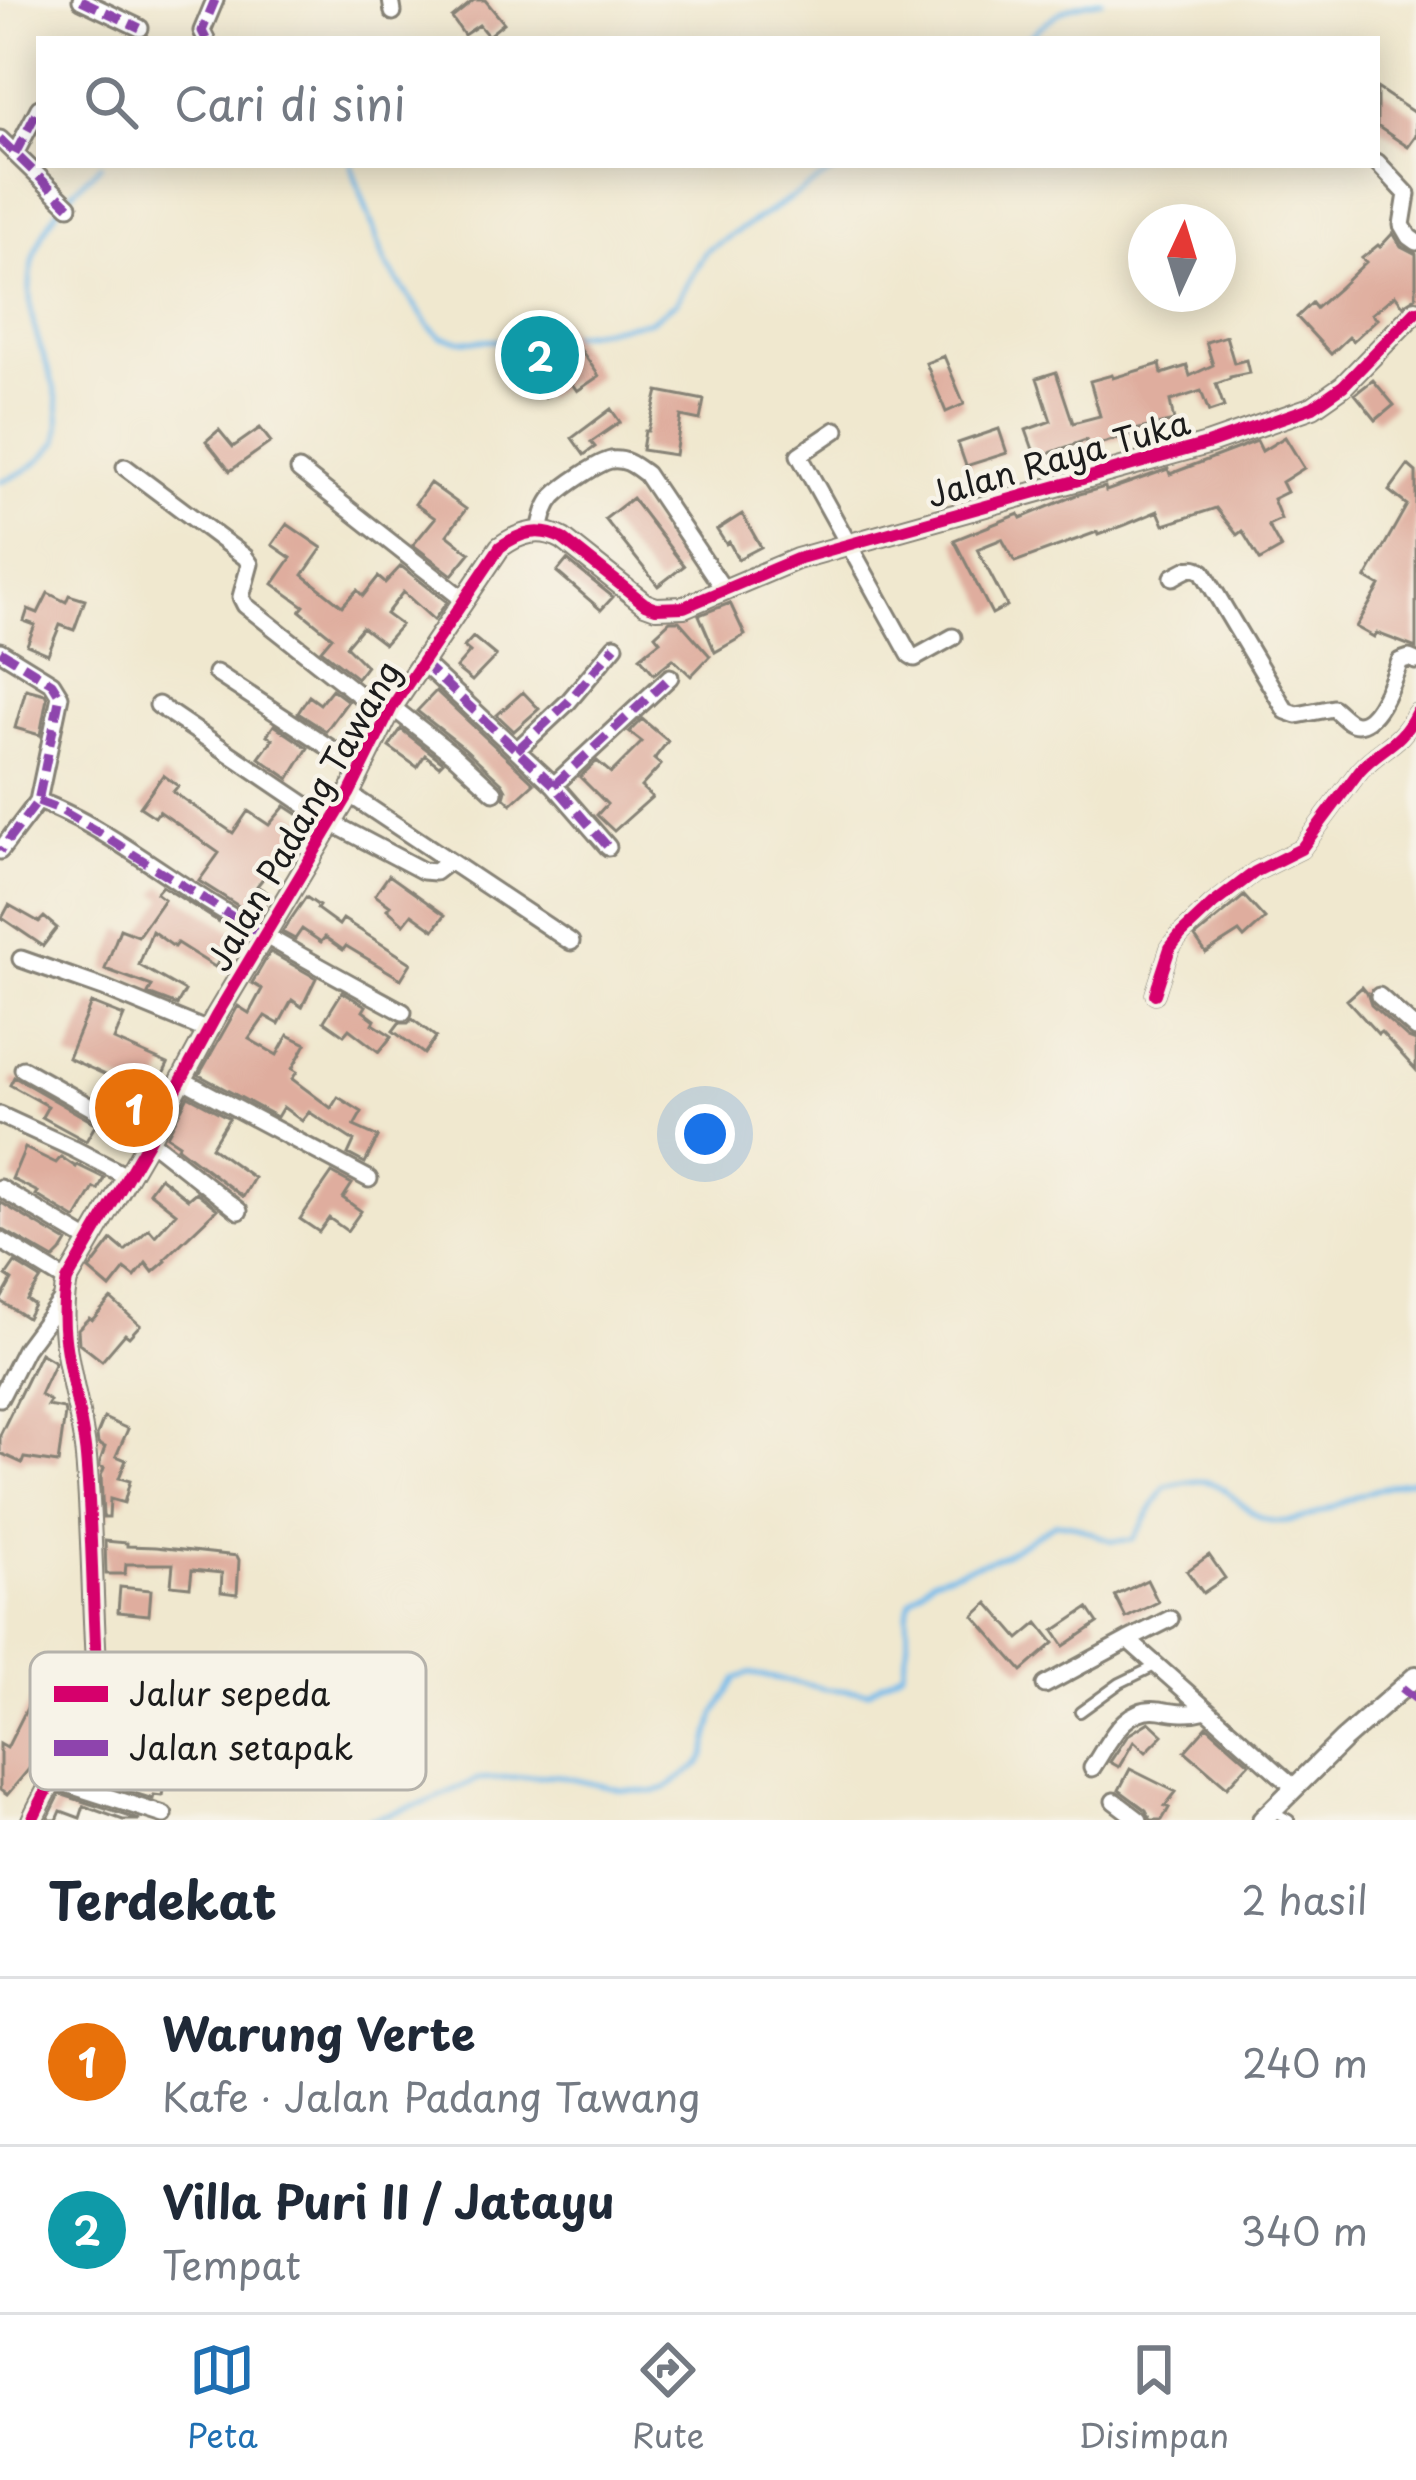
<!DOCTYPE html>
<html lang="id">
<head>
<meta charset="utf-8">
<style>
	:root { --surface:#fff; --page:#f2f2f3; --text:#1f2937; --muted:#747a83; --line:#e0e1e3; --accent:#1f6fb2 }
	body { margin:0; font-family:"Playpen Sans",sans-serif; background:var(--page); color:var(--text) }
	.compass { position:absolute; left:1128px; top:204px; width:108px; height:108px; border-radius:50%; background:var(--surface); box-shadow:0 6px 30px #0003; rotate:4deg }
	.you { position:absolute; left:705px; top:1134px; width:42px; height:42px; margin:-30px; border:9px solid #fff; border-radius:50%; background:#1a73e8; box-shadow:0 0 0 18px #1a73e833 }
	.badge { display:grid; place-items:center; width:78px; height:78px; border-radius:50%; background:var(--accent); color:#fff; font-size:39px; font-weight:700 }
	.pin { position:absolute; translate:-50% -50%; border:6px solid #fff; box-shadow:0 3px 12px #0006 }
	.list { margin:0; padding:0; list-style:none }
	h2 { display:flex; justify-content:space-between; align-items:center; height:156px; margin:0; padding:0 48px; font-size:51px }
	h2 small { font-size:39px; font-weight:400; color:var(--muted) }
	.list li { display:grid; grid-template-columns:78px 1fr auto; gap:36px; align-items:center; box-sizing:border-box; height:168px; padding:0 48px; border-top:3px solid var(--line) }
	.list b { display:block; font-size:45px; white-space:nowrap }
	.list p { margin:0; font-size:39px; white-space:nowrap; color:var(--muted) }
	.list em { font-size:39px; font-style:normal; color:var(--muted) }
	.icon { flex:none; width:66px; height:66px; fill:none; stroke:currentColor; stroke-width:2; stroke-linecap:round; stroke-linejoin:round }
	.map { position:relative; flex:none; width:1416px; height:1820px; overflow:hidden }
	.search { position:absolute; background:var(--surface); box-shadow:0 6px 30px #0003; left:36px; right:36px; top:36px; height:132px; display:flex; align-items:center; gap:30px; box-sizing:border-box; padding:0 42px; border-radius:0px; color:var(--muted); font-size:45px }
	.sheet { height:492px; background:var(--surface) }
	nav { display:flex; justify-content:space-around; align-items:center; box-sizing:border-box; height:168px; border-top:3px solid var(--line); background:var(--surface); font-size:33px; color:var(--muted) }
	nav a { display:grid; justify-items:center; gap:6px }
	nav .on { color:var(--accent) }
	.map>svg:first-child { display:block }
	.lines { fill:none; stroke-linecap:round; stroke-linejoin:round }
	.stream { stroke:#74bbeb; stroke-width:4.5 }
	.building { fill:#dfad9e }
	.service-casing { stroke:#868276; stroke-width:14 }
	.minor-casing { stroke:#868276; stroke-width:21 }
	.tertiary-casing { stroke:#868276; stroke-width:24 }
	.service { stroke:#fff; stroke-width:8 }
	.minor { stroke:#fff; stroke-width:15 }
	.tertiary { stroke:#fff; stroke-width:18 }
	.quiet { stroke:#8e44ad; stroke-width:9; stroke-dasharray:18 9; stroke-linecap:butt }
	.cycleway-casing { stroke:#f7f3e8; stroke-width:20 }
	.cycleway { stroke:#d6006c; stroke-width:12 }
	.labels { text-anchor:middle; dominant-baseline:central; stroke-width:9; stroke-linejoin:round; paint-order:stroke }
	.street-label { font-size:33px; fill:#1c1c1c; stroke:#f7f3e8 }
	.key { fill:#f7f3e8; stroke:#b5b2ab; stroke-width:3 }
	.key-label { font-size:33px; fill:#1c1c1c }
</style>
</head>
<body>
<div class="map">
<svg width="1416" height="1820" viewBox="0 0 1416 1820">
	<rect width="100%" height="100%" fill="#f7f3e8"/>
	<filter id="ink" filterUnits="userSpaceOnUse"><feTurbulence type="fractalNoise" baseFrequency=".00833" numOctaves="2"/><feDisplacementMap in="SourceGraphic" scale="24" xChannelSelector="R" yChannelSelector="G"/><feConvolveMatrix kernelMatrix="1 2 1 2 8 2 1 2 1" color-interpolation-filters="sRGB"/></filter>
	<filter id="wash" filterUnits="userSpaceOnUse"><feTurbulence type="fractalNoise" baseFrequency=".004" numOctaves="4" result="noise"/><feDisplacementMap in="SourceGraphic" scale="48" xChannelSelector="R" yChannelSelector="G"/><feGaussianBlur stdDeviation="2.7" result="paint"/><feColorMatrix in="noise" values="0 0 0 0 0 0 0 0 0 0 0 0 0 0 0 0 0 1.4 0 .05"/><feComposite in="paint" operator="in"/></filter>
	<g filter="url(#wash)">
		<rect width="100%" height="100%" fill="#f0e8cf"/>
		<g class="lines">
			<path class="stream" d="M1026,39C1058,12 1061,7 1102,0
				M351,165L386,264L430,327L441,337L464,341L534,340
				M569,335L650,321L676,303L706,251L844,165
				M0,481C26,474 41,461 58,441C59,432 60,422 59,413C57,382 39,352 33,321C19,254 51,208 101,165
				M368,1820L425,1803L478,1779L554,1775L622,1790L653,1792L666,1788L698,1766L705,1756L715,1714L736,1679L750,1673L826,1689L868,1692L903,1670L908,1642L907,1614L910,1600L932,1579L1002,1556L1056,1523L1070,1524L1112,1541L1133,1540L1165,1487C1176,1485 1191,1480 1202,1481C1228,1482 1244,1517 1273,1521C1301,1525 1344,1500 1371,1491C1385,1486 1401,1483 1416,1479"/>
		</g>
		<g id="blocks">
			<path class="building" d="M474,0H485L504,23L488,36L479,25L464,35L452,18Z
				M1377,88L1416,114V136L1408,147L1377,126Z
				M1393,233L1401,246L1416,254V297L1403,305L1395,295L1372,314L1377,319L1353,341L1349,337L1331,354L1297,317L1312,303L1316,308L1338,289L1366,262L1362,258L1378,245L1380,247Z
				M560,320L599,376L577,391L570,381L545,398L533,380L520,389L500,361Z
				M1226,336L1234,363L1246,360L1249,373L1230,377V379L1216,384L1224,407L1209,412L1201,391L1170,401L1174,421L1130,431L1131,435L1088,447L1086,440L1036,458L1026,430L1051,421L1037,378L1056,372L1073,423L1100,416L1090,381L1112,375L1113,378L1160,364L1162,374L1187,366L1190,376L1213,365L1206,342Z
				M944,356L964,404L946,412L926,363Z
				M1373,380L1394,405L1376,420L1355,394Z
				M658,391L704,400L700,420L681,416L675,455L642,450L645,431H648Z
				M611,409L620,422L591,442L595,447L584,455L572,438Z
				M260,428L271,442L230,471L206,441L219,430L233,447Z
				M999,429L1007,453L966,466L958,443Z
				M1285,437L1304,468L1282,482L1287,492L1273,499L1281,519L1268,525L1281,548L1260,560L1242,531L1237,535L1216,508L1164,525L1158,511L1125,525L1098,535L1097,532L1015,562L1002,539L977,549L1007,606L992,614L954,540L1019,514L1021,518L1076,495L1105,487L1106,491L1168,469L1170,474L1257,441L1262,451Z
				M1408,465L1416,472V648L1377,633L1374,637L1356,627L1380,586L1366,578L1407,505L1389,491Z
				M430,483L466,509L447,535L470,553L452,575L413,545L435,518L415,504Z
				M632,498L684,566L658,586L605,519Z
				M742,514L761,547L738,559L729,542L726,544L717,530Z
				M287,524L322,548L303,575L342,606L357,590L363,596L378,577L385,583L401,566L447,602L434,620L403,592L386,614L401,625L384,644L362,627L346,646L366,666L357,678L321,650L332,637L300,611L304,606L273,584L291,558L272,545Z
				M567,560L613,597L601,610L557,572Z
				M48,593L66,602L69,595L85,600L74,630L60,625L48,654L27,645L35,625L24,621L28,609L38,613Z
				M730,603L745,635L715,652L699,615Z
				M670,621H679L710,656L691,676L673,659L654,674L640,657L660,641L655,635Z
				M473,637L496,656L472,681L456,668L470,652L464,647Z
				M26,689L45,694L47,698L40,735L15,728Z
				M332,689L348,701L326,731L298,713L309,696L320,704Z
				M436,691L534,783L511,804L504,797L506,790L502,783L464,748L417,711Z
				M523,692L539,709L514,731L497,715Z
				M642,719L668,741L654,759L661,765L641,787L652,797L614,831L597,815L607,804L580,777L597,761L611,773L642,742L629,732Z
				M274,725L308,748L289,779L259,758L273,739L267,735Z
				M401,729L443,762L439,766L425,755L417,767L389,747Z
				M163,775L178,786L173,792L233,833L248,811L269,825L285,806L308,821L257,886L271,895L256,917L199,881L219,853L159,811L155,817L140,807Z
				M389,875L445,915L434,930L412,914L404,924L387,909L390,906L375,895Z
				M162,886L243,937L241,940L235,936L215,967L177,943L174,947L152,931L139,965L185,991L177,1005L148,994L152,986L105,969L120,929L138,936L164,899L156,893Z
				M1244,896L1265,919L1244,938L1239,932L1206,953L1195,937Z
				M306,897L319,906L317,909L339,925L343,919L411,963L401,979L346,946L343,950L325,937L321,942L302,929L295,939L282,932Z
				M9,905L39,922L44,917L57,928L43,946L2,918Z
				M270,952L316,978L302,1007L292,1000L279,1024L265,1016L249,1039L277,1055L288,1035L306,1044L292,1069L297,1072L292,1079L331,1108L338,1097L362,1112L354,1126L378,1137L365,1163L348,1154L354,1141L309,1112L302,1121L283,1107L277,1117L199,1075L238,1006L249,1013L262,989L252,983Z
				M1362,987L1367,993L1371,1005L1408,1038L1416,1041V1070L1381,1032L1378,1034L1347,1000Z
				M342,992L366,1006L363,1011L375,1020L373,1024L392,1036L379,1052L349,1029L344,1035L324,1021Z
				M91,1003L124,1016L114,1040L168,1064L153,1096L68,1058Z
				M412,1019L436,1037L424,1054L393,1031L399,1023H408Z
				M14,1077L96,1124L86,1141L42,1117L48,1106L10,1085Z
				M188,1096L229,1118L211,1147L254,1178L243,1197L177,1147L179,1144L167,1136Z
				M25,1148L56,1163L61,1157L76,1167L77,1165L104,1178L98,1190L94,1188L76,1219L36,1195L38,1192L12,1179Z
				M332,1173L352,1184L343,1198L361,1211L347,1231L329,1218L319,1232L300,1219Z
				M160,1177L188,1199L196,1192L217,1209L165,1259L166,1261L153,1272L146,1263L135,1277L125,1269L110,1288L89,1270L112,1240L125,1251L149,1229L155,1236L176,1213L149,1192Z
				M0,1202L67,1242L61,1252L54,1259L0,1228Z
				M15,1263L41,1279L27,1300L34,1305L27,1318L0,1301L12,1280L6,1276Z
				M111,1299L140,1325L129,1337L125,1334L102,1361L79,1343L78,1329L89,1318L92,1320Z
				M40,1353L55,1362L40,1395L50,1401L47,1406L64,1409L65,1414L58,1463L24,1458L22,1463L0,1453V1435Z
				M104,1418L128,1429L116,1456L126,1460L119,1478L130,1481L124,1503L110,1499L109,1517H103L101,1476L104,1468L100,1466V1461L105,1447L98,1444L97,1435Z
				M105,1541L127,1543V1546L155,1547L237,1556L239,1560L237,1594L221,1592L222,1573L192,1570L190,1587L171,1585L173,1564H126L125,1574H106Z
				M1209,1555L1225,1578L1203,1593L1187,1571Z
				M1147,1580L1158,1602L1126,1618L1115,1596Z
				M120,1587L151,1590L149,1615L118,1612Z
				M988,1603L1019,1639L1038,1623L1054,1643L1022,1671L974,1616Z
				M1088,1608L1098,1623L1064,1646L1054,1631Z
				M57,1680L71,1687L44,1740L40,1738L29,1760L34,1763L7,1795L0,1790V1744L7,1748L39,1684L52,1690Z
				M113,1690L151,1700L153,1691L176,1697L165,1746H170L162,1796L154,1795L153,1799L74,1774L79,1758H83L100,1709L109,1712Z
				M1149,1722L1163,1735L1146,1752L1134,1741L1119,1767L1110,1762L1128,1735Z
				M1207,1726L1249,1763L1227,1787L1185,1751Z
				M1130,1769L1176,1792L1165,1806L1169,1808L1162,1820H1151L1146,1810L1119,1790Z
				M60,1794L140,1820H123L84,1806L80,1818L61,1811L57,1820H47Z"/>
		</g>
	</g>
	<g filter="url(#ink)">
		<use href="#blocks" fill-opacity="0" stroke="#868276" stroke-width="3"/>
		<g class="lines">
			<g class="service-casing">
				<path id="service" d="M1080,1712L1120,1683L1155,1666
					M1273,1811L1289,1820"/>
			</g>
			<g class="minor-casing">
				<path id="minor" d="M81,0L140,28
					M391,0L393,12
					M206,39L202,31L215,0
					M0,139L69,206
					M15,154L39,108
					M1377,162L1407,194L1402,225L1409,237L1416,242
					M836,430L799,455L910,655L915,658L953,637
					M125,467L245,557L250,564L241,597L245,605L387,717
					M299,470L464,600
					M540,531C543,518 545,506 554,496C564,486 599,462 611,460C626,458 635,466 646,474L724,590
					M1173,577C1183,572 1192,563 1203,572L1286,711L1297,715L1333,708C1340,713 1348,724 1357,724C1379,724 1393,678 1400,661L1409,658L1416,661
					M0,651L52,683L60,696L38,801L0,851
					M422,662L554,785L608,847
					M216,673L362,769
					M158,705L332,823L423,871L435,872L449,861
					M392,707L456,757L494,792
					M517,750L568,702L615,646
					M554,785L670,677
					M349,794L571,942
					M38,801C94,821 155,868 207,901C271,941 337,976 403,1012
					M21,959L106,989L208,1031
					M1155,994L1170,948L1181,934L1213,904L1255,872L1301,849L1360,770C1382,746 1400,746 1416,713
					M1379,996L1416,1029
					M23,1069L149,1140L239,1211
					M181,1079L369,1179
					M0,1115L74,1149L128,1177
					M0,1188L89,1241
					M0,1240L67,1281
					M0,1398L25,1349L63,1298
					M1128,1640L1170,1619
					M94,1678H172
					M1045,1685L1128,1640L1295,1788
					M1092,1768C1109,1743 1124,1704 1160,1710C1177,1713 1189,1715 1207,1710
					M51,1779L164,1815
					M1114,1801L1139,1820"/>
			</g>
			<g class="tertiary-casing">
				<path id="tertiary" d="M32,1820C56,1769 91,1720 96,1663C92,1594 92,1525 86,1457C81,1399 54,1339 67,1281L149,1140L216,1016L349,794L392,707L500,547C521,532 540,527 563,539L645,604L656,608L684,607L797,559L1207,444L1313,407L1343,386L1416,311
					M1262,1820L1343,1740L1416,1676"/>
			</g>
			<use href="#service" class="service"/>
			<use href="#minor" class="minor"/>
			<use href="#tertiary" class="tertiary"/>
			<path class="quiet" d="M81,0L140,28
				M206,39L202,31L215,0
				M0,139L69,206
				M15,154L39,108
				M0,651L52,683L60,696L38,801L0,851
				M422,662L554,785L608,847
				M517,750L568,702L615,646
				M554,785L670,677
				M38,801L57,808L98,832L263,936
				M1402,1688L1416,1699"/>
			<g class="cycleway-casing">
				<path id="cycleway" d="M1155,994L1170,948L1181,934L1213,904L1255,872L1301,849L1360,770C1382,746 1400,746 1416,713
					M32,1820C56,1769 91,1720 96,1663C92,1594 92,1525 86,1457C81,1399 54,1339 67,1281L149,1140L216,1016L349,794L392,707L500,547C521,532 540,527 563,539L645,604L656,608L684,607L797,559L1207,444L1313,407L1343,386L1416,311"/>
			</g>
			<use href="#cycleway" class="cycleway"/>
		</g>
	</g>
	<g class="labels">
		<g class="street-label">
			<text transform="translate(1058 457) rotate(-16)">Jalan Raya Tuka</text>
			<text transform="translate(302 815) rotate(-60)">Jalan Padang Tawang</text>
		</g>
	</g>
	<rect x="30" y="1652" width="396" height="138" rx="18" class="key"/>
	<rect x="54" y="1686" width="54" height="16" fill="#d6006c"/>
	<rect x="54" y="1740" width="54" height="16" fill="#8e44ad"/>
	<g class="key-label">
		<text x="129" y="1706">Jalur sepeda</text>
		<text x="129" y="1760">Jalan setapak</text>
	</g>
</svg>
<svg class="compass" viewBox="-18 -18 36 36"><path d="M0-13l5 13h-10z" fill="#e53935"/><path d="M0 13l5-13h-10z" fill="#747a83"/></svg>
<div class="you"></div>
<div class="pin badge" style="left:134px;top:1108px;background:#e8710a">1</div>
<div class="pin badge" style="left:540px;top:355px;background:#0f9aa8">2</div>
<div class="search"><svg class="icon" aria-label="search" viewBox="0 0 24 24"><circle cx="10" cy="10" r="6"/><path d="M15 15l6 6"/></svg>Cari di sini</div>
</div>
<section class="sheet">
<h2>Terdekat<small>2 hasil</small></h2>
<ul class="list">
<li><span class="badge" style="background:#e8710a">1</span><div><b>Warung Verte</b><p>Kafe · Jalan Padang Tawang</p></div><em>240 m</em></li>
<li><span class="badge" style="background:#0f9aa8">2</span><div><b>Villa Puri II / Jatayu</b><p>Tempat</p></div><em>340 m</em></li>
</ul>
</section>
<nav>
<a class="on"><svg class="icon" aria-label="map" viewBox="0 0 24 24"><path d="M3 6l6-2 6 2 6-2v14l-6 2-6-2-6 2zM9 4v14M15 6v14"/></svg>Peta</a>
<a><svg class="icon" aria-label="directions" viewBox="0 0 24 24"><path d="M12 3l9 9-9 9-9-9zM9 14v-3h6M13 9l2 2-2 2"/></svg>Rute</a>
<a><svg class="icon" aria-label="saved" viewBox="0 0 24 24"><path d="M7 4h10v16l-5-4-5 4z"/></svg>Disimpan</a>
</nav>
</body>
</html>
